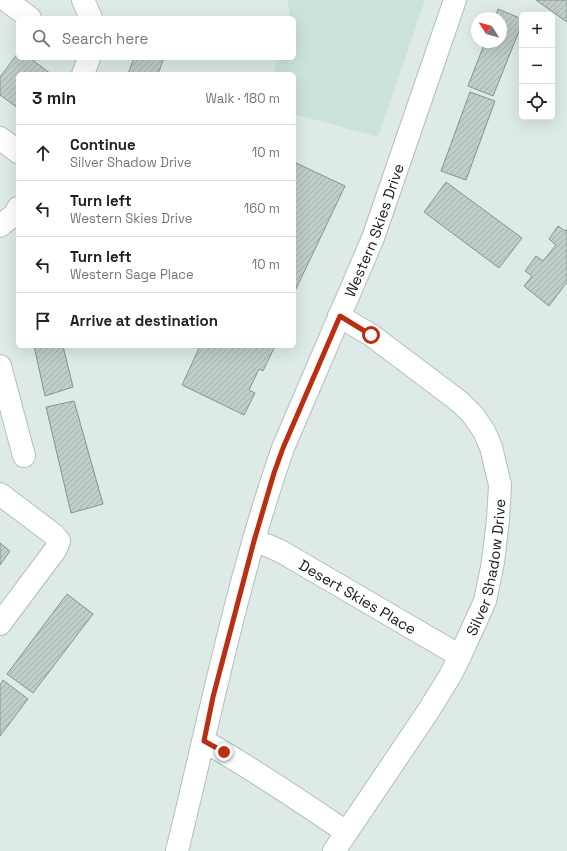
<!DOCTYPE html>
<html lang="en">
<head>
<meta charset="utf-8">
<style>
	:root { --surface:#fff; --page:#f6f6f6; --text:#222; --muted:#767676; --line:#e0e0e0 }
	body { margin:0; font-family:"Space Grotesk",sans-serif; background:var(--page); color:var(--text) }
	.controls { position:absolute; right:12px; top:12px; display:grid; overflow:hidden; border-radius:6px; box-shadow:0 4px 16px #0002 }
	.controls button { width:36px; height:36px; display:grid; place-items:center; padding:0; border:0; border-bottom:1px solid var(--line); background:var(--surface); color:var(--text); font:20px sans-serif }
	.compass { position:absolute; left:471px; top:12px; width:36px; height:36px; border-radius:50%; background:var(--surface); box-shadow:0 4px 16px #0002; rotate:307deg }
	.stop { position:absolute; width:12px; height:12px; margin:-9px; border:3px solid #ba2e12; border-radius:50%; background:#fff }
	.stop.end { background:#ba2e12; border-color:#fff; box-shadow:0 1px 4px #0008 }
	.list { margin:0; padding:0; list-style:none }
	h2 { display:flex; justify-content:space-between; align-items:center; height:52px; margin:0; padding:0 16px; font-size:17px }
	h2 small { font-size:13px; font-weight:400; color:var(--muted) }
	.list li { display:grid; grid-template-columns:26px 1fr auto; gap:12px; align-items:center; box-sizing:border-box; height:56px; padding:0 16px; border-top:1px solid var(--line) }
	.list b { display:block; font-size:15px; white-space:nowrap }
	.list p { margin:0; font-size:13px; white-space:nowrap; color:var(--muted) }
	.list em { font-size:13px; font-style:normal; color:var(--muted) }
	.icon { flex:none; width:22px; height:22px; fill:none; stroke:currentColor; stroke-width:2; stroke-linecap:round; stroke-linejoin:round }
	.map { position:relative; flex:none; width:567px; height:851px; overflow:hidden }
	.search { position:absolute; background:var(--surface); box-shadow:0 4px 16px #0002; left:16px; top:16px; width:280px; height:44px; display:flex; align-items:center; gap:10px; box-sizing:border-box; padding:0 14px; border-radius:6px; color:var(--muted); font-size:15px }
	.panel { position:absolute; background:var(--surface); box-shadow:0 4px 16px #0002; left:16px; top:72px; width:280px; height:276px; border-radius:6px }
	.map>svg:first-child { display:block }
	.built { fill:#cbe2dd }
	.building { fill:url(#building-hatch); stroke:#889492 }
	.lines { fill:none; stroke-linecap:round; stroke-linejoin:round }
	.minor-casing { stroke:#b2bfbc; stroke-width:24 }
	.minor { stroke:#fff; stroke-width:22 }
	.route { stroke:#ba2e12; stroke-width:5 }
	.labels { text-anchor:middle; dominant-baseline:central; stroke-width:4; stroke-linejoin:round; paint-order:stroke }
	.street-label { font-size:15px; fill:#181c1c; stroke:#eaf8f5 }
</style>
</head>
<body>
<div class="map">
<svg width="567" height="851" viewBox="0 0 567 851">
	<defs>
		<pattern id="building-hatch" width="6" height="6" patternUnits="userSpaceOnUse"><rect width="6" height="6" fill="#c0cdca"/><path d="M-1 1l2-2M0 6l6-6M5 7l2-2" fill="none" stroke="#a4afad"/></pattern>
	</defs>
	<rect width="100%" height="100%" fill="#ddeae8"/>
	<path class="built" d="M287,0H425L378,137L294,114V74H273L278,58H294V18H289L290,13Z"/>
	<path class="building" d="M536,0H567V22Z
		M498,9L522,19V24L493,96L468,86L485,42H501V18H495Z
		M18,53V58H30L51,74H18V108L0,95V77Z
		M134,58H164L158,74H128Z
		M470,92L495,101L466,180L441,171Z
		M294,162L345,186L295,291L294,290Z
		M446,182L522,238L499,268L424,212Z
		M558,226L565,231L567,229V282L549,306L524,286L532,276L525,271L536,256L543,261L556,245L549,239Z
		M34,346H63L73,387L45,396Z
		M200,346H275L263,371L259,369L249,390L255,393L244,415L182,385Z
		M74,401L103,504L71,513L46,407Z
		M0,543L10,551L0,565Z
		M67,594L93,614L33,693L7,674Z
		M3,680L28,699L0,736V685Z"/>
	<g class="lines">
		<g class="minor-casing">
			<g id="minor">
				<path d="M6,0L30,18"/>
				<path d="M83,0L91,18"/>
				<path d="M83,74L89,58"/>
				<path d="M0,138L18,152"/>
				<path d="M0,226L15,214L18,208"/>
				<path d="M0,366L24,456"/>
				<path d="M0,494L53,534L59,541L56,549L0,624"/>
				<path id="s1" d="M254,541L269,546L282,552L460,656"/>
				<path d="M204,741C253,769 299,800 346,832"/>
				<path id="s2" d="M177,851C210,717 237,579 283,448L373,238L455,0"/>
				<path id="s3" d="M334,851L427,713L450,676L460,656L485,601L493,562L498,520L500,485L491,447L484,431L473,415L460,402L371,335L339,316"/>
			</g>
		</g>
		<use href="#minor" class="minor"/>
	</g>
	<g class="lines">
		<path class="route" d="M224,752L204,741L213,697L254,541L274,473L283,448L340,316L371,335"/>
	</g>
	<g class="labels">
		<g class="street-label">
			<text stroke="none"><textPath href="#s2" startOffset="653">Western Skies Drive</textPath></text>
			<text stroke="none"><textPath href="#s3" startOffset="326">Silver Shadow Drive</textPath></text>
			<text stroke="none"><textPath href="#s1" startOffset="118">Desert Skies Place</textPath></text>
		</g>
	</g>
</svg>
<div class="controls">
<button>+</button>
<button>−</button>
<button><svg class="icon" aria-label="locate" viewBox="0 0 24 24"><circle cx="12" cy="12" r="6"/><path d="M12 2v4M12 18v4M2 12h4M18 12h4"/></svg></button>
</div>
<svg class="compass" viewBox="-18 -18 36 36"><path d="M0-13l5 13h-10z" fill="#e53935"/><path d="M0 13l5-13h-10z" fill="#767676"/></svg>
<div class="stop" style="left:371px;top:335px"></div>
<div class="stop end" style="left:224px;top:752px"></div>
<div class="search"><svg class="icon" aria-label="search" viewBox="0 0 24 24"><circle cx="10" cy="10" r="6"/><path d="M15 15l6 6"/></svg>Search here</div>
<section class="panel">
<h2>3 min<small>Walk · 180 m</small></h2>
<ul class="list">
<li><svg class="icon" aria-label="ahead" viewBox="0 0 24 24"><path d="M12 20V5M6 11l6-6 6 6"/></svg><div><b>Continue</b><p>Silver Shadow Drive</p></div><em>10 m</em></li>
<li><svg class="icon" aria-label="left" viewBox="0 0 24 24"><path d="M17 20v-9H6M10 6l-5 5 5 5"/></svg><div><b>Turn left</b><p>Western Skies Drive</p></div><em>160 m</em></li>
<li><svg class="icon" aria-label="left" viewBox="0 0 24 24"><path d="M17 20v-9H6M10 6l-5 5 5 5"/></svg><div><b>Turn left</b><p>Western Sage Place</p></div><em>10 m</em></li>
<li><svg class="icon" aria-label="arrive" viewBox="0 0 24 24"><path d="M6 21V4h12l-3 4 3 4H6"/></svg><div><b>Arrive at destination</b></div></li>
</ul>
</section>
</div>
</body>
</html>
